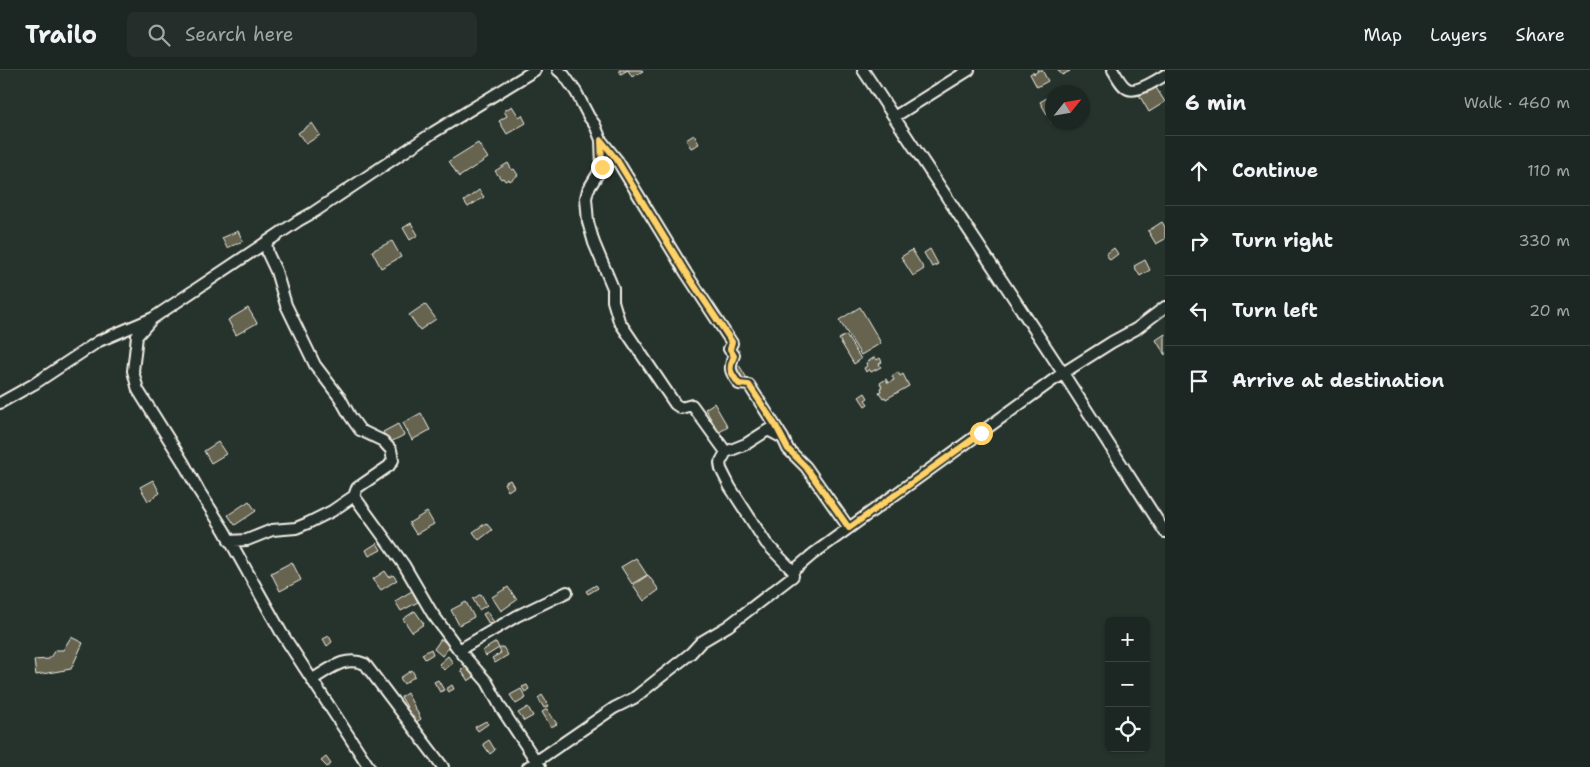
<!DOCTYPE html>
<html lang="en">
<head>
<meta charset="utf-8">
<style>
	:root { --surface:#1c2622; --page:#252e2a; --text:#f1f3f6; --muted:#a0a5a5; --line:#3a4340 }
	body { margin:0; font-family:"Shantell Sans",sans-serif; background:var(--page); color:var(--text) }
	.controls { position:absolute; right:15px; bottom:15px; display:grid; overflow:hidden; border-radius:8px; box-shadow:0 1px 4px #0004 }
	.controls button { width:45px; height:45px; display:grid; place-items:center; padding:0; border:0; border-bottom:1px solid var(--line); background:var(--surface); color:var(--text); font:25px sans-serif }
	.compass { position:absolute; left:1045px; top:15px; width:45px; height:45px; border-radius:50%; background:var(--surface); box-shadow:0 1px 4px #0004; rotate:59deg }
	.stop { position:absolute; width:15px; height:15px; margin:-11px; border:4px solid #ffd166; border-radius:50%; background:#fff }
	.stop.end { background:#ffd166; border-color:#fff; box-shadow:0 1px 5px #0008 }
	.list { margin:0; padding:0; list-style:none }
	h2 { display:flex; justify-content:space-between; align-items:center; height:65px; margin:0; padding:0 20px; font-size:21px }
	h2 small { font-size:16px; font-weight:400; color:var(--muted) }
	.list li { display:grid; grid-template-columns:32px 1fr auto; gap:15px; align-items:center; box-sizing:border-box; height:70px; padding:0 20px; border-top:1px solid var(--line) }
	.list b { display:block; font-size:19px; white-space:nowrap }
	.list em { font-size:16px; font-style:normal; color:var(--muted) }
	.icon { flex:none; width:28px; height:28px; fill:none; stroke:currentColor; stroke-width:2; stroke-linecap:round; stroke-linejoin:round }
	.map { position:relative; flex:none; width:1165px; height:697px; overflow:hidden }
	header { display:flex; align-items:center; gap:30px; box-sizing:border-box; height:70px; padding:0 25px; background:var(--surface); border-bottom:1px solid var(--line) }
	header strong { font-size:24px }
	nav { display:flex; gap:28px; margin-inline-start:auto; font-size:18px }
	.search { width:350px; height:45px; background:var(--page); display:flex; align-items:center; gap:12px; box-sizing:border-box; padding:0 18px; border-radius:8px; color:var(--muted); font-size:19px }
	main { display:flex }
	aside { flex:1; background:var(--surface) }
	.map>svg:first-child { display:block }
	.building { fill:#666350; stroke:#f4f1e8 }
	.lines { fill:none; stroke-linecap:round; stroke-linejoin:round }
	.minor-casing { stroke:#f4f1e8; stroke-width:14 }
	.minor { stroke:#26332d; stroke-width:10 }
	.route { stroke:#ffd166; stroke-width:6 }
</style>
</head>
<body>
<header>
<strong>Trailo</strong>
<div class="search"><svg class="icon" aria-label="search" viewBox="0 0 24 24"><circle cx="10" cy="10" r="6"/><path d="M15 15l6 6"/></svg>Search here</div>
<nav><a>Map</a><a>Layers</a><a>Share</a></nav>
</header>
<main>
<div class="map">
<svg width="1165" height="697" viewBox="0 0 1165 697">
	<rect width="100%" height="100%" fill="#26332d"/>
	<filter id="ink" filterUnits="userSpaceOnUse"><feTurbulence type="fractalNoise" baseFrequency=".02" numOctaves="2"/><feDisplacementMap in="SourceGraphic" scale="10" xChannelSelector="R" yChannelSelector="G"/><feConvolveMatrix kernelMatrix="1 2 1 2 8 2 1 2 1" color-interpolation-filters="sRGB"/></filter>
	<g filter="url(#ink)">
		<path class="building" d="M619,0H642L643,1L632,7L628,0L621,4Z
			M1037,0H1042L1048,11L1037,17L1030,4L1033,2L1034,4L1038,1Z
			M1058,0H1069L1070,1L1062,5Z
			M1155,16L1165,32L1149,42L1139,25Z
			M1052,25L1053,52L1052,53L1040,32Z
			M512,36L519,47L522,45L526,53L507,64L499,51L507,46L504,41Z
			M312,53L320,65L306,74L298,63Z
			M694,65L699,74L691,78L686,70Z
			M478,73L488,88L459,107L449,91Z
			M508,93L512,100L514,99L518,105L510,111L509,109L505,111L503,108L501,109L495,101Z
			M479,120L484,127L468,137L464,131Z
			M1162,152L1165,157V169L1156,174L1148,161Z
			M411,153L418,165L410,170L403,158Z
			M238,161L243,171L227,178L222,168Z
			M392,171L401,187L381,198L372,181Z
			M1114,178L1118,184L1110,190L1106,184Z
			M930,179L938,194L932,197L924,183Z
			M912,180L924,199L913,206L901,187Z
			M1145,190L1150,200L1140,206L1134,196Z
			M425,234L436,249L420,260L409,245Z
			M860,237L881,273L861,285L839,250Z
			M248,238L257,253L236,265L228,250Z
			M1165,264V285L1156,270Z
			M846,265L861,289L854,294L839,269Z
			M875,287L877,290L880,288L882,292L879,294L881,297L871,302L869,299L866,302L864,298L867,296L866,293Z
			M739,295L748,310L743,313L734,298Z
			M898,302L900,306L903,304L909,316L886,329L885,327L883,328L879,322L881,321L880,318L882,317L880,313L886,309L888,313L894,310L892,306Z
			M865,323L868,328L865,330L868,334L865,336L859,327Z
			M714,333L728,357L716,364L711,356L714,354L705,339Z
			M421,343L430,360L412,370L403,353Z
			M398,354L404,365L389,373L383,362Z
			M218,372L226,384L211,393L204,381Z
			M153,410L160,423L148,431L140,417Z
			M510,410L514,417L508,421L504,413Z
			M249,431L256,441L235,455L228,445Z
			M427,442L434,454L416,464L409,453Z
			M486,453L492,460L479,470L473,462Z
			M377,473L381,480L369,486L366,480Z
			M636,488L647,505L632,514L621,497Z
			M292,492L301,510L280,521L271,503Z
			M385,501L389,507L393,505L397,510L381,520L373,509Z
			M648,505L659,520L644,531L633,515Z
			M596,515L598,518L588,524L586,521Z
			M508,517L517,530L501,541L492,527Z
			M412,521L418,532L401,541L395,531Z
			M481,524L487,535L479,540L473,529Z
			M466,532L474,547L459,555L451,540Z
			M415,541L424,554L412,562L403,549Z
			M487,542L494,552L489,554L483,544Z
			M329,566L332,572L327,576L323,569Z
			M71,567L83,573L71,599L36,605L34,590L49,589L55,580H63Z
			M441,569L450,576L442,586L434,579Z
			M496,572L499,578L486,586L482,581Z
			M503,577L508,585L495,593L492,588L501,583L499,579Z
			M431,579L433,584L425,589L422,584Z
			M448,586L453,593L444,600L439,594Z
			M468,596L474,607L468,611L461,600Z
			M412,600L415,606L404,614L400,608Z
			M438,610L444,620L440,622L434,612Z
			M452,615L454,619L448,622L446,619Z
			M527,615L529,619L525,622L522,617Z
			M521,619L526,628L516,634L510,625Z
			M407,623L421,649L415,653L405,638L407,637L401,627Z
			M542,625L549,636L544,638L538,628Z
			M528,637L533,646L524,651L518,643Z
			M547,639L557,654L551,657L542,642Z
			M486,651L488,654L478,661L475,657Z
			M489,670L495,680L490,684L483,674Z
			M326,687L331,694L327,697L321,691Z"/>
		<g class="lines">
			<g class="minor-casing">
				<path id="minor" d="M558,0L564,5L576,22L589,47L595,55L601,70L617,90L686,203L732,273L729,279L734,285C728,300 731,302 739,314L749,315L783,368
					M863,0L1063,303L1165,462
					M1113,0C1117,6 1121,16 1128,19C1137,23 1157,10 1165,5
					M894,47L969,0
					M601,70L602,97L588,120L586,128L588,152L594,173L613,218V231L619,251L675,334L681,338L692,335L726,382L720,393L721,399L730,417L766,473L793,501
					M151,250L137,266L133,301L138,320L183,392L199,421L224,460L281,562L369,697
					M0,333L34,314L99,271L153,248L298,151L314,142L434,62L535,0
					M726,382L746,374L768,360L783,368L788,379L806,397L849,458
					M354,426L404,495L432,543L459,580L487,612L501,638L540,697
					M229,471L247,470L272,460L296,458L308,453L332,441L354,426L357,418L389,396L393,390L391,380L383,371L360,360L350,346L340,328L315,295L286,235L276,201L268,184L266,173
					M459,580L517,546L567,522
					M313,609C330,599 345,585 365,594L443,697
					M528,697L614,638L634,628L691,583L701,572L728,556L793,506V501L813,484L1063,303L1112,272L1136,259L1165,237"/>
			</g>
			<use href="#minor" class="minor"/>
		</g>
	</g>
	<g class="lines" filter="url(#ink)">
		<path class="route" d="M602,97L601,70L617,90L686,203L732,272L730,279L734,286C728,300 730,302 739,314L749,315L776,356L788,379L806,397L849,458L981,363"/>
	</g>
</svg>
<div class="controls">
<button>+</button>
<button>−</button>
<button><svg class="icon" aria-label="locate" viewBox="0 0 24 24"><circle cx="12" cy="12" r="6"/><path d="M12 2v4M12 18v4M2 12h4M18 12h4"/></svg></button>
</div>
<svg class="compass" viewBox="-18 -18 36 36"><path d="M0-13l5 13h-10z" fill="#e53935"/><path d="M0 13l5-13h-10z" fill="#a0a5a5"/></svg>
<div class="stop" style="left:981px;top:363px"></div>
<div class="stop end" style="left:602px;top:97px"></div>
</div>
<aside>
<h2>6 min<small>Walk · 460 m</small></h2>
<ul class="list">
<li><svg class="icon" aria-label="ahead" viewBox="0 0 24 24"><path d="M12 20V5M6 11l6-6 6 6"/></svg><div><b>Continue</b></div><em>110 m</em></li>
<li><svg class="icon" aria-label="right" viewBox="0 0 24 24"><path d="M7 20v-9h11M14 6l5 5-5 5"/></svg><div><b>Turn right</b></div><em>330 m</em></li>
<li><svg class="icon" aria-label="left" viewBox="0 0 24 24"><path d="M17 20v-9H6M10 6l-5 5 5 5"/></svg><div><b>Turn left</b></div><em>20 m</em></li>
<li><svg class="icon" aria-label="arrive" viewBox="0 0 24 24"><path d="M6 21V4h12l-3 4 3 4H6"/></svg><div><b>Arrive at destination</b></div></li>
</ul>
</aside>
</main>
</body>
</html>
